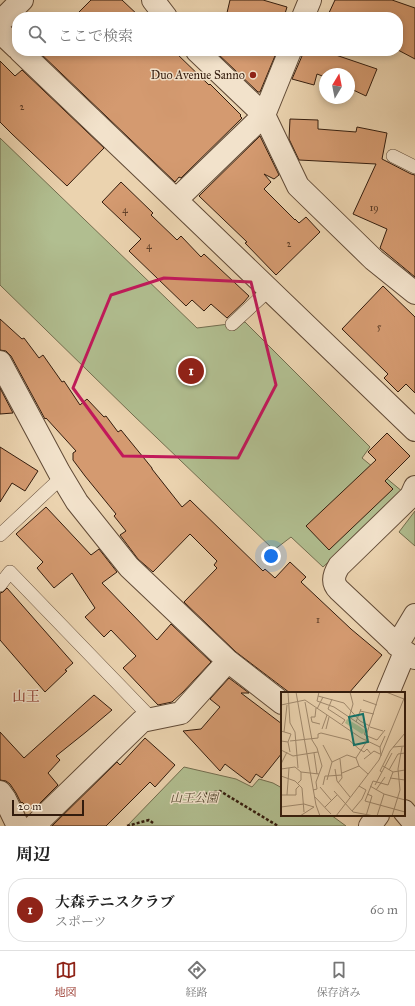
<!DOCTYPE html>
<html lang="ja">
<head>
<meta charset="utf-8">
<style>
	:root { --surface:#fff; --page:#f2f2f2; --text:#222; --muted:#767676; --line:#e0e0e0; --accent:#8f2418 }
	body { margin:0; font-family:"IM FELL Great Primer","Noto Serif JP",serif; background:var(--page); color:var(--text) }
	.compass { position:absolute; left:319px; top:68px; width:36px; height:36px; border-radius:50%; background:var(--surface); box-shadow:0 2px 6px #0003; rotate:10deg }
	.scale { position:absolute; left:12px; bottom:10px; width:72px; box-sizing:border-box; padding-left:4px; border:2px solid #331c0d; border-top:0; font-size:11px; line-height:14px; white-space:nowrap; color:#331c0d; -webkit-text-stroke:3px #f2e2cb; paint-order:stroke }
	.you { position:absolute; left:271px; top:556px; width:14px; height:14px; margin:-10px; border:3px solid #fff; border-radius:50%; background:#1a73e8; box-shadow:0 0 0 6px #1a73e833 }
	.badge { display:grid; place-items:center; width:26px; height:26px; border-radius:50%; background:var(--accent); color:#fff; font-size:13px; font-weight:700 }
	.pin { position:absolute; translate:-50% -50%; border:2px solid #fff; box-shadow:0 1px 4px #0006 }
	.list { margin:0; padding:0; list-style:none }
	h2 { display:flex; justify-content:space-between; align-items:center; height:52px; margin:0; padding:0 16px; font-size:17px }
	h2 small { font-size:13px; font-weight:400; color:var(--muted) }
	.list li { display:grid; grid-template-columns:26px 1fr auto; gap:12px; align-items:center; box-sizing:border-box; height:64px; margin:0 8px 8px; padding:0 8px; border:1px solid var(--line); border-radius:16px }
	.list b { display:block; font-size:15px; white-space:nowrap }
	.list p { margin:0; font-size:13px; white-space:nowrap; color:var(--muted) }
	.list em { font-size:13px; font-style:normal; color:var(--muted) }
	.icon { flex:none; width:22px; height:22px; fill:none; stroke:currentColor; stroke-width:2; stroke-linecap:round; stroke-linejoin:round }
	.map { position:relative; flex:none; width:415px; height:826px; overflow:hidden }
	.search { position:absolute; background:var(--surface); box-shadow:0 2px 6px #0003; left:12px; right:12px; top:12px; height:44px; display:flex; align-items:center; gap:10px; box-sizing:border-box; padding:0 14px; border-radius:16px; color:var(--muted); font-size:15px }
	.sheet { height:124px; background:var(--surface) }
	nav { display:flex; justify-content:space-around; align-items:center; box-sizing:border-box; height:56px; border-top:1px solid var(--line); background:var(--surface); font-size:11px; color:var(--muted) }
	nav a { display:grid; justify-items:center; gap:2px }
	nav .on { color:var(--accent) }
	.map>svg:first-child { display:block }
	.green { fill:#b1be90; stroke:#726d4e }
	.building { fill:#d49a70; stroke:#331c0d }
	.lines { fill:none; stroke-linecap:round; stroke-linejoin:round }
	.service-casing { stroke:#614a36; stroke-width:14 }
	.minor-casing { stroke:#614a36; stroke-width:24 }
	.path { stroke:#331c0d; stroke-width:2.5; stroke-dasharray:3 2; stroke-linecap:butt }
	.service { stroke:#f2e2cb; stroke-width:13 }
	.minor { stroke:#f2e2cb; stroke-width:22 }
	.marked { fill:none; stroke:#c2185b; stroke-width:3; stroke-linejoin:round }
	.poi-dot { fill:#8f2418; stroke:#f2e2cb; stroke-width:1.5 }
	.labels { text-anchor:middle; dominant-baseline:central; stroke-width:3; stroke-linejoin:round; paint-order:stroke }
	.number-label { font-size:10px; fill:#5b3c26 }
	.poi-label { font-size:12px; fill:#331c0d; stroke:#f2e2cb; text-anchor:end }
	.park-label { font-size:12px; font-style:italic; fill:#594d34; stroke:#f2e2cb }
	.quarter-label { font-size:14px; fill:#7a1f14; stroke:#f2e2cb }
	.inset-road { fill:none; stroke:#a18a6e; stroke-width:1 }
	.view { fill:#0f766e; fill-opacity:0.15; stroke:#0f766e; stroke-width:2 }
	.inset-edge { fill:none; stroke:#331c0d; stroke-width:2 }
</style>
</head>
<body>
<div class="map">
<svg width="415" height="826" viewBox="0 0 415 826">
	<rect width="100%" height="100%" fill="#ebd3af"/>
	<filter id="stains"><feTurbulence type="fractalNoise" baseFrequency=".005" numOctaves="4"/><feColorMatrix values="0 0 0 0 .2 0 0 0 0 .09 0 0 0 0 .02 0 0 0 .5 -.17"/></filter>
	<radialGradient id="worn" r=".72"><stop offset=".6" stop-color="#630" stop-opacity="0"/><stop offset="1" stop-color="#630" stop-opacity=".3"/></radialGradient>
	<path class="green" d="M0,138L197,328L245,322L370,447L362,458L403,492L323,567L291,537L274,550L133,415L0,285Z
		M415,511V546L399,532Z
		M184,767L236,779L252,787L259,779L273,783L282,788V815H331L346,826H127Z"/>
	<path class="building" d="M91,0H122L140,17H74Z
		M230,0H263L287,7L284,17H226Z
		M335,0H392L415,8V59L398,50V17H331L328,15Z
		M40,51H174L209,85L210,84L241,115L240,116L242,118L181,178L179,177L175,182L39,52Z
		M218,51H277L260,92H258L217,53Z
		M302,51H324L377,69L366,96L349,88V74H325V77L317,74L314,85L292,79L302,56Z
		M0,61L15,76L22,70L104,148L67,186L12,134L0,122Z
		M290,119L318,120V129L356,132L357,127L387,133L382,159L411,174L415,175V277L380,248L387,229L353,214L376,164L299,160L289,139Z
		M260,136L279,175L274,179L264,174L271,182L264,189L295,220V219L299,223L306,217L320,232L276,275L245,243L247,242L199,196Z
		M121,182L153,213L151,215L177,240L181,236L201,257L204,254L249,296L244,302L227,318L211,304L204,311L192,300L186,306L129,251L141,239L102,202Z
		M383,286L415,317V393L406,384L398,392L384,378L388,374L342,329Z
		M0,319L22,339L24,338L39,358L43,355L62,382L64,381L80,405L87,399L104,417L106,416L118,432L121,430L152,468V469L182,507L190,500L263,571L265,569L275,578L290,562L306,577L301,582L351,629L382,655L349,693H290L236,652L184,602L217,568L214,565L217,561L190,534L153,572L138,559L120,535L126,531L114,516L116,514L85,476L73,460V453L76,451L46,418L45,419L11,356L6,351L0,350Z
		M0,388L13,413L0,414Z
		M387,433L410,456L385,481L393,489L329,550L306,526L376,460L368,452Z
		M0,447L38,471L25,491L12,483L0,502Z
		M46,507L91,555L99,549L117,572L102,583L157,640L171,624L211,662L183,692L172,702L158,705L123,668L136,656L111,630L104,637L85,617L95,608L72,573L54,588L37,568L43,562L16,534Z
		M7,588L73,663L65,670L67,671L45,692L0,640V593L3,592Z
		M229,678L249,693H241L282,724V753L262,778L256,774L250,783L225,764L220,771L183,731L201,729L220,707L210,699Z
		M94,695L112,710L86,732L56,756L60,760L48,773L58,785L33,810L29,807L28,808L22,802L21,803L16,793L10,784L6,781L0,780V732L24,758Z
		M145,738L175,765L155,787L150,782L106,826H52L117,762L120,765Z"/>
	<g class="lines">
		<g class="service-casing">
			<path id="service" d="M393,156L415,167
				M232,324L269,290
				M0,535L62,477
				M0,585L10,572L152,719"/>
		</g>
		<g class="minor-casing">
			<path id="minor" d="M153,0L166,17
				M303,17L310,0
				M0,22L22,0
				M0,32L17,48
				M20,51L176,200L415,430
				M197,51L264,115L298,186L374,260L415,293
				M176,200L264,115L290,51
				M0,362L59,472L77,502L129,567L228,661L282,703
				M415,487L411,496L339,566C334,574 331,582 339,590L405,652L415,658
				M397,645L415,615
				M388,693L405,652
				M0,792L5,799L18,826
				M404,811L415,824
				M34,826L142,721L181,713L228,661
				M370,826L378,815"/>
		</g>
		<path class="path" d="M204,794L220,791L278,826
			M127,826L149,820L153,823"/>
		<use href="#service" class="service"/>
		<use href="#minor" class="minor"/>
	</g>
	<path class="marked" d="M164,278L251,282L276,385L238,458L123,456L73,388L111,295Z"/>
	<circle class="poi-dot" cx="253" cy="75" r="4"/>
	<g class="labels">
		<g class="number-label">
			<text x="22" y="107">2</text>
			<text x="374" y="208">19</text>
			<text x="125" y="210">4</text>
			<text x="289" y="244">2</text>
			<text x="149" y="246">4</text>
			<text x="379" y="327">5</text>
			<text x="318" y="620">1</text>
		</g>
		<g class="poi-label">
			<text x="245" y="75">Duo Avenue Sanno</text>
		</g>
		<g class="park-label">
			<text x="194" y="798">山王公園</text>
		</g>
		<g class="quarter-label">
			<text x="26" y="696">山王</text>
		</g>
	</g>
	<g transform="translate(281 692)">
		<rect width="124" height="124" fill="#ebd3af"/>
		<path d="M66,27L78,34L85,39L81,42L64,31Z" fill="#b1be90"/>
		<path class="inset-road" d="M7,0L9,31L14,40L17,76M15,0L35,113L39,124M38,0L36,9L53,15L86,37L83,42L86,44L85,48M105,0L123,7M37,4L63,11L79,29L89,34M51,7L47,17L64,28L61,32M82,8L96,13M24,10L31,48L36,56L41,74L35,90L36,97L32,98M0,13L24,8L80,46L99,55M35,16L34,25H30L31,30L39,32M36,17L42,5M79,19L93,22M68,26L72,12L69,0M75,30L80,17M89,35L102,39M41,37L46,23M45,37L48,25M0,39L10,42L7,50M3,40L6,13M85,44L99,0M86,44L96,48L104,38M0,49L7,50L9,60M9,49L37,46V42L40,41L68,48L78,57L83,60L86,57L90,62M42,53L51,70M112,55L124,54M0,58L12,64L37,60M33,61L36,82M100,64L99,55L104,44M75,66L78,74L87,82M75,66L86,49M83,67L93,59L99,62M51,70L66,63L75,66M0,72L6,60M102,74L112,80L124,78M0,77L14,75L20,80L38,82M54,77L56,89L69,105M108,78L117,62L124,61M101,80L99,79L109,59L124,41M112,80L107,93L92,89L84,109L124,120M61,81L78,74M0,84L14,89L21,96L23,120M47,84L61,83M109,86L124,88M46,88L51,70M17,91L20,88V80M57,91L61,86L59,67M42,93L44,84H47M94,93L111,61M89,94L103,102L124,108M39,95L50,108M95,98L104,85M53,99L72,120L93,124M0,103H15V97L19,93M6,103L8,76M33,104L50,122M0,115L23,112L33,115L19,124M44,115L56,103M71,119L81,107L85,98L78,94M55,124L98,68L124,4M85,124L91,104L86,102M96,124L103,102M111,124L119,98L117,77L121,55"/>
		<path class="view" d="M82,22L87,50L73,53L68,25Z"/>
		<rect width="124" height="124" class="inset-edge"/>
	</g>
	<rect width="100%" height="100%" filter="url(#stains)"/>
	<rect width="100%" height="100%" fill="url(#worn)"/>
</svg>
<svg class="compass" viewBox="-18 -18 36 36"><path d="M0-13l5 13h-10z" fill="#e53935"/><path d="M0 13l5-13h-10z" fill="#767676"/></svg>
<div class="scale">20 m</div>
<div class="you"></div>
<div class="pin badge" style="left:191px;top:371px">1</div>
<div class="search"><svg class="icon" aria-label="search" viewBox="0 0 24 24"><circle cx="10" cy="10" r="6"/><path d="M15 15l6 6"/></svg>ここで検索</div>
</div>
<section class="sheet">
<h2>周辺<small></small></h2>
<ul class="list">
<li><span class="badge">1</span><div><b>大森テニスクラブ</b><p>スポーツ</p></div><em>60 m</em></li>
</ul>
</section>
<nav>
<a class="on"><svg class="icon" aria-label="map" viewBox="0 0 24 24"><path d="M3 6l6-2 6 2 6-2v14l-6 2-6-2-6 2zM9 4v14M15 6v14"/></svg>地図</a>
<a><svg class="icon" aria-label="directions" viewBox="0 0 24 24"><path d="M12 3l9 9-9 9-9-9zM9 14v-3h6M13 9l2 2-2 2"/></svg>経路</a>
<a><svg class="icon" aria-label="saved" viewBox="0 0 24 24"><path d="M7 4h10v16l-5-4-5 4z"/></svg>保存済み</a>
</nav>
</body>
</html>
